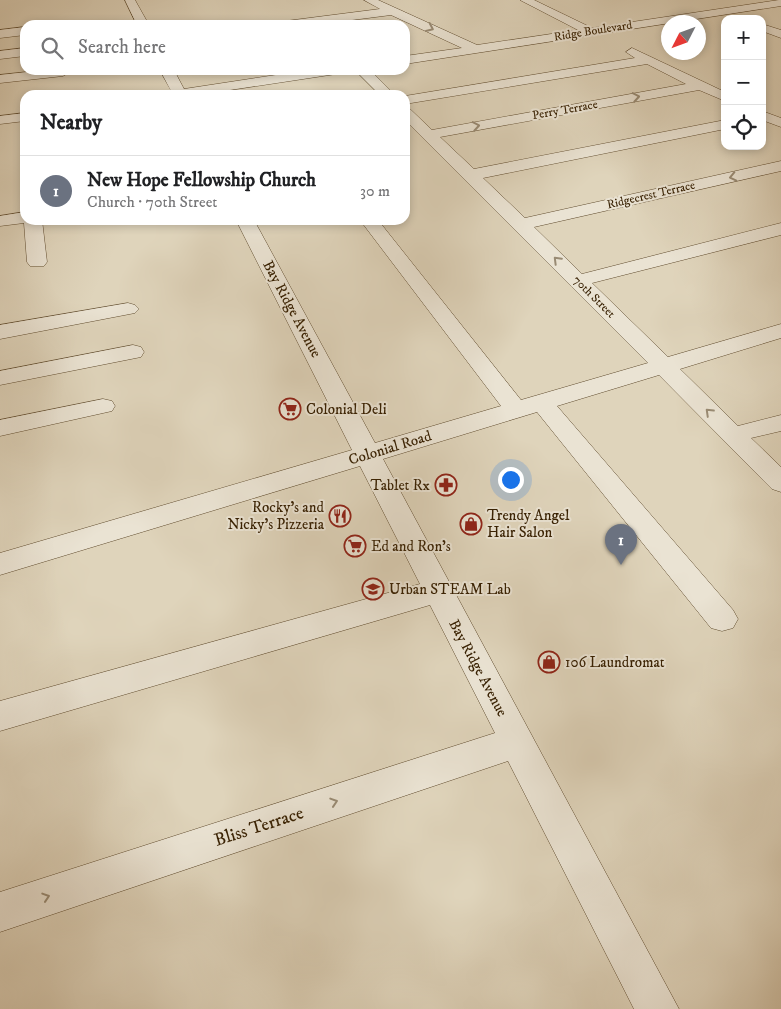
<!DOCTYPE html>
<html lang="en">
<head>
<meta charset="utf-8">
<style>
	:root { --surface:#fff; --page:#f6f6f6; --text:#202124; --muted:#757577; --line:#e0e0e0; --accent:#8f2418 }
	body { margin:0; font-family:"IM FELL DW Pica",serif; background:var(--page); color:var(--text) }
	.controls { position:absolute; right:15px; top:15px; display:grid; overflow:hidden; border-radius:10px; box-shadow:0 2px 8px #0003 }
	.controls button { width:45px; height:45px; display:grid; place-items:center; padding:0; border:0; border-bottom:1px solid var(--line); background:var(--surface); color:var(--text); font:25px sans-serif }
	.compass { position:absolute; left:661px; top:15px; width:45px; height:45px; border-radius:50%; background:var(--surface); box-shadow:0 2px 8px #0003; rotate:228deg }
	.you { position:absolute; left:510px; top:479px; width:18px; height:18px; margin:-12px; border:4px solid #fff; border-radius:50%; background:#1a73e8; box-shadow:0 0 0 8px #1a73e833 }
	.badge { display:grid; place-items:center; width:32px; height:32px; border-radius:50%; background:var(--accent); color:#fff; font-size:16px; font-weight:700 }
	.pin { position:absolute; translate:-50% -41px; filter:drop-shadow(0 1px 2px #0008) }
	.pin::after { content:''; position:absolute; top:26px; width:18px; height:15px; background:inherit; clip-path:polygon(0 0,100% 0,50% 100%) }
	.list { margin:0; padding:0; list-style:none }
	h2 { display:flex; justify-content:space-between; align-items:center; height:65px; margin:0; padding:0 20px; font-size:21px }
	h2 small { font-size:16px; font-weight:400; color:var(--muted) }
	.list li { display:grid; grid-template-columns:32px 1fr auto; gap:15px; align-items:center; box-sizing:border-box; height:70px; padding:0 20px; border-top:1px solid var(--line) }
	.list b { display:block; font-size:19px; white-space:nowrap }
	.list p { margin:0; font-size:16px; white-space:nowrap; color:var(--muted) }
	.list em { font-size:16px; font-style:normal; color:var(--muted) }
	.icon { flex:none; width:28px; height:28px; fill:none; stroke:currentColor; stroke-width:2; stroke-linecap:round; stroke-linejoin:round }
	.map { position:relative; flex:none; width:781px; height:1009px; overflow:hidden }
	.search { position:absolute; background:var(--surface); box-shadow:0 2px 8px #0003; left:20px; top:20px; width:390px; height:55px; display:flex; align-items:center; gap:12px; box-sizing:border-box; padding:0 18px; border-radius:15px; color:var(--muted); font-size:19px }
	.panel { position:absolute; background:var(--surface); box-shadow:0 2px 8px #0003; left:20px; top:90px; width:390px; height:135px; border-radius:15px }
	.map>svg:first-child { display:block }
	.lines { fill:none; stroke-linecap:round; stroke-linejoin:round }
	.minor-casing { stroke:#604c2f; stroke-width:1 }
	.minor { fill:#eae3d3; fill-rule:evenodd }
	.oneway { stroke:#998b74 }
	.labels { text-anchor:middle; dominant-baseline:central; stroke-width:4; stroke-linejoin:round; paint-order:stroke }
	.far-street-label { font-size:12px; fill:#361f00; stroke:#eae3d3 }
	.street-label { font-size:15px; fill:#361f00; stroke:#eae3d3 }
	.poi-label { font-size:15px; fill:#361f00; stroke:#eae3d3; text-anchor:start }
	.near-street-label { font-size:18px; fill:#361f00; stroke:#eae3d3 }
</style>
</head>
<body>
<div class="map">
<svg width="781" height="1009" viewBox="0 0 781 1009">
	<rect width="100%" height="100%" fill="#dfd4bb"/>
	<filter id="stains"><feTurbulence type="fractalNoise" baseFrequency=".004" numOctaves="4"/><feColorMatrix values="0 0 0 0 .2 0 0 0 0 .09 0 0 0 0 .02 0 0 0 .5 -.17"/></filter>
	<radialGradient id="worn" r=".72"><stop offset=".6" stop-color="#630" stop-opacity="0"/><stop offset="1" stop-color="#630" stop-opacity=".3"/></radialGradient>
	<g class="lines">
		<g class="minor-casing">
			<path id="minor" d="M125,0H135L149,25H137Z
				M364,0H378L477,45L578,30L520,0H534L592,28L779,0H781V6L405,64V56L462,48L391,15L313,25H280L286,21L380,9Z
				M762,24L781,30V38L762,31Z
				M25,27V35L0,38V30Z
				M25,48V56L0,59V51Z
				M632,48L725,92V101L699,90L440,137L474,169L725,120V129L483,178L525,218L781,161V171L534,227L582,274L781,223V235L592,283L668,357L781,324V338L680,369L738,426L781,415V431L751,438L781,467V492L772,489L659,375L557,406L733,610L738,619L733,628L722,631L711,628L537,412L383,459L679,1009H634L508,761L0,932V892L495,733L430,605L0,731V701L420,584L360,466L0,575V553L352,450L236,220H254L375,443L501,406L360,220H378L521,400L648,363L405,120V108L410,109L432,130L686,84L647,64L405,104V96L635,58L626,52Z
				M45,70H68L70,72L63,76L0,83V75Z
				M160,70H174L184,89L309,70H343L336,74L197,95H162L171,91Z
				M355,70H370L395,95H380Z
				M762,111L781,118V127L762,120Z
				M25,113V121L0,124V116Z
				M25,212V220H42L47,262L44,266H30L27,262L24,223L0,226V216Z
				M128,303L135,305L139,309L135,313L0,339V325Z
				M133,345L141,347L144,352L141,357L0,385V371Z
				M103,399L112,401L115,406L112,411L0,436V420Z"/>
		</g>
		<use href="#minor" class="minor"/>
	</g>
	<defs><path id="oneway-chevron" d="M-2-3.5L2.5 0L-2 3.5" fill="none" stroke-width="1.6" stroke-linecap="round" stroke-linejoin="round" transform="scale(1.25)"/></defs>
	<g class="oneway">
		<use href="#oneway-chevron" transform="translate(430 28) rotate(25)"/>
		<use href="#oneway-chevron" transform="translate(636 97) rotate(-10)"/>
		<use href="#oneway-chevron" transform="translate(476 126) rotate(-10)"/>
		<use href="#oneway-chevron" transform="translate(733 177) rotate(167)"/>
		<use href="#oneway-chevron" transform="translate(557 260) rotate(-135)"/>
		<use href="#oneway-chevron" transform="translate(709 412) rotate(-136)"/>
		<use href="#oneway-chevron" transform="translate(334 802) rotate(-18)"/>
		<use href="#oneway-chevron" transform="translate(46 897) rotate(-18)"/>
	</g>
	<defs>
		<g id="supermarket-ring" transform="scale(1.125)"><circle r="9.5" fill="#eae3d3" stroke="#8f2418" stroke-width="1.5"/><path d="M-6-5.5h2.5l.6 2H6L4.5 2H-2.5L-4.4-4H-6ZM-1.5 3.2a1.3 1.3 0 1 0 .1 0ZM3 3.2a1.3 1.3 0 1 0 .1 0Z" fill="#8f2418"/></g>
		<g id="pharmacy-ring" transform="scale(1.125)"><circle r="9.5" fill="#eae3d3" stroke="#8f2418" stroke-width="1.5"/><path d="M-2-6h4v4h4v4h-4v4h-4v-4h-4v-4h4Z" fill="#8f2418"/></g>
		<g id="restaurant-ring" transform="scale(1.125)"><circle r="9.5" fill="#eae3d3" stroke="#8f2418" stroke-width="1.5"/><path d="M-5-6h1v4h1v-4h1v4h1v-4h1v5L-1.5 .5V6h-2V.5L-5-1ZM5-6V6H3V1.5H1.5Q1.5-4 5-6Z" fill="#8f2418"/></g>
		<g id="shop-ring" transform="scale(1.125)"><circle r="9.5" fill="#eae3d3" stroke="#8f2418" stroke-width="1.5"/><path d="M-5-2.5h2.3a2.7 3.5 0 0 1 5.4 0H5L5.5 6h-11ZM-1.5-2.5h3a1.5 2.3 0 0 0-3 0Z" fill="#8f2418"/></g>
		<g id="school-ring" transform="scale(1.125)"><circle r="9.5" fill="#eae3d3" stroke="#8f2418" stroke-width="1.5"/><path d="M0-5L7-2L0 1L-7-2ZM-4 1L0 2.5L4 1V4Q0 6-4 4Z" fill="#8f2418"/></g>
	</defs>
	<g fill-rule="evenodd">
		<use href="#supermarket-ring" x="290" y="409"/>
		<use href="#pharmacy-ring" x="446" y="485"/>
		<use href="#restaurant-ring" x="340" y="516"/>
		<use href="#shop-ring" x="471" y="524"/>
		<use href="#supermarket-ring" x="355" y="546"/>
		<use href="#school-ring" x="373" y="589"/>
		<use href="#shop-ring" x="549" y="662"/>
	</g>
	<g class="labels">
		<g class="far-street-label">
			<text transform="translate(593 31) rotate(-9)">Ridge Boulevard</text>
			<text transform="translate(565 110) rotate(-10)">Perry Terrace</text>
			<text transform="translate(651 195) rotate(-13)">Ridgecrest Terrace</text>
			<text transform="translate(594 297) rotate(45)">70th Street</text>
		</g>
		<g class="street-label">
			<text transform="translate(292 309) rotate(62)">Bay Ridge Avenue</text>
			<text transform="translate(390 448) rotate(-17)">Colonial Road</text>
			<text transform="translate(478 668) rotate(62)">Bay Ridge Avenue</text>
		</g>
		<g class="poi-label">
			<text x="306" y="409">Colonial Deli</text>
			<text x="430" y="485" text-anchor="end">Tablet Rx</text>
			<text x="324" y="507" text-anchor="end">Rocky's and<tspan x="324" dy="17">Nicky's Pizzeria</tspan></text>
			<text x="487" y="515">Trendy Angel<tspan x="487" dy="17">Hair Salon</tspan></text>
			<text x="371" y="546">Ed and Ron's</text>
			<text x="389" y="589">Urban STEAM Lab</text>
			<text x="565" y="662">106 Laundromat</text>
		</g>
		<g class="near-street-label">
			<text transform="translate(259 827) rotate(-18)">Bliss Terrace</text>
		</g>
	</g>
	<rect width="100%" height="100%" filter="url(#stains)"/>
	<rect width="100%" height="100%" fill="url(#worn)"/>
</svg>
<div class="controls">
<button>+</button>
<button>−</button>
<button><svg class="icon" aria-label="locate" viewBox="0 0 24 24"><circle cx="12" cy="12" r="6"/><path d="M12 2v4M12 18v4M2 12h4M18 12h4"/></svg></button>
</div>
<svg class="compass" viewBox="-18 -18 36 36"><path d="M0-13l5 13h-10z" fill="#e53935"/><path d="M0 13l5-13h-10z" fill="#757577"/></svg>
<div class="you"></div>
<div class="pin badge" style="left:621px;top:565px;background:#6b7280">1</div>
<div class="search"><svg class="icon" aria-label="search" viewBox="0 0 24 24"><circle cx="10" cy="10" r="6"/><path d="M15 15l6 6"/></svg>Search here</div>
<section class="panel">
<h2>Nearby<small></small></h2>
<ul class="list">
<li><span class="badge" style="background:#6b7280">1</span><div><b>New Hope Fellowship Church</b><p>Church · 70th Street</p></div><em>30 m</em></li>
</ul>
</section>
</div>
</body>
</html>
